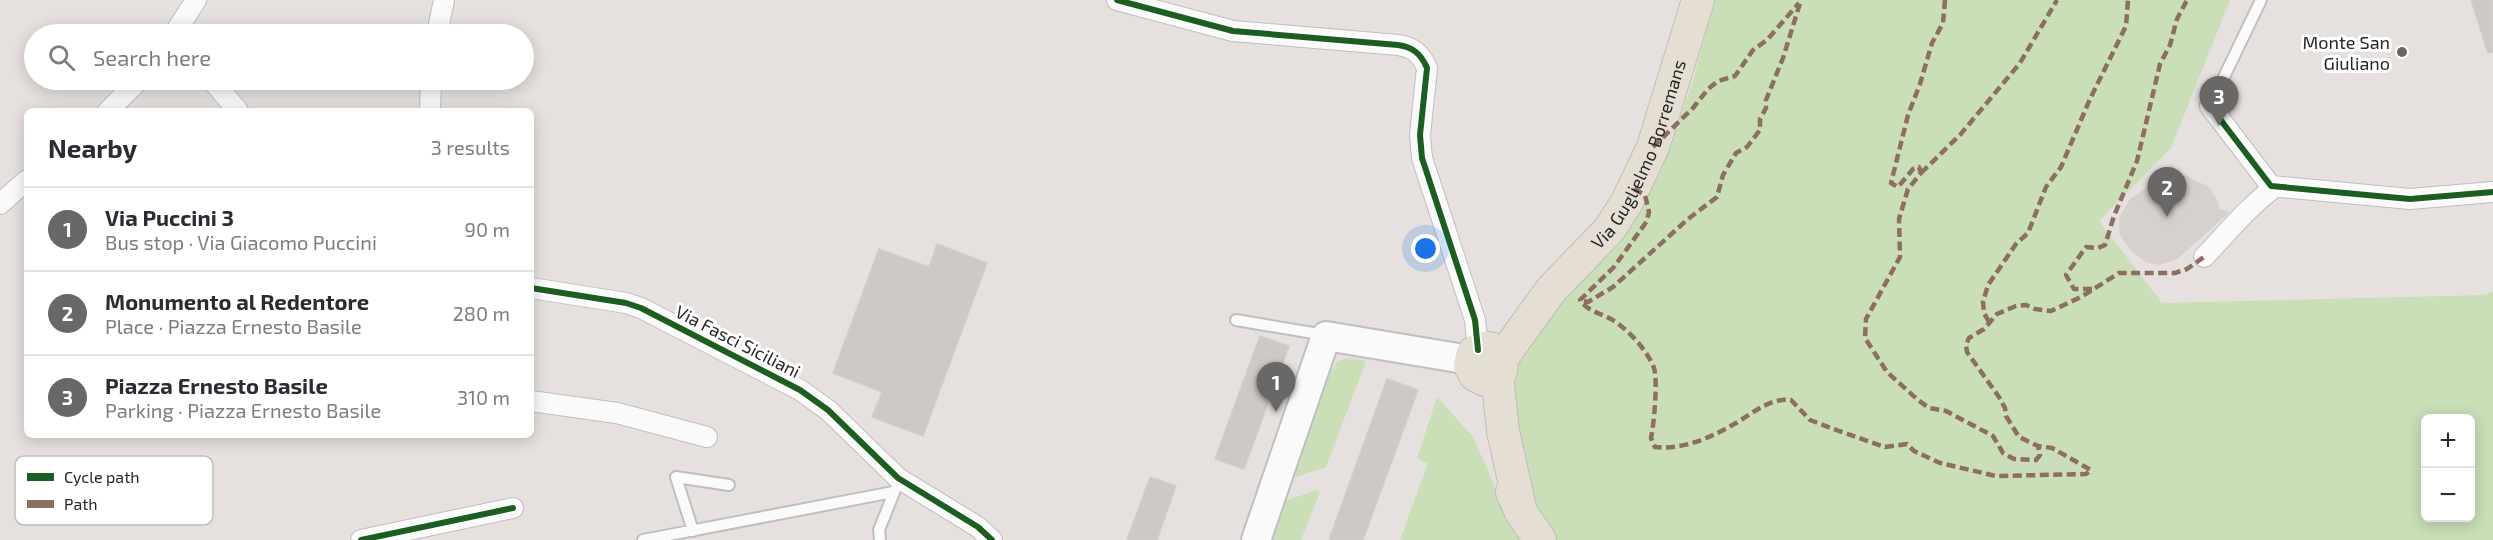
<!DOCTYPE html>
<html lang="en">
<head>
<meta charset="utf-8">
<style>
	:root { --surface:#fff; --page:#f7f7f7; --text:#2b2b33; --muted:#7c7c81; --line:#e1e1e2; --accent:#6a6867 }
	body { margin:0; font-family:"Exo 2",sans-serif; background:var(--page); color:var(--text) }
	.controls { position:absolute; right:18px; bottom:18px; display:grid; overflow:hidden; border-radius:9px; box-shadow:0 3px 15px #0003 }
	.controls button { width:54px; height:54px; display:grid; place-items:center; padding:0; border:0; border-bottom:2px solid var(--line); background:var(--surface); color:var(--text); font:30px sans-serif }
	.you { position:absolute; left:1426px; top:249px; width:21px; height:21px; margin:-15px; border:4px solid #fff; border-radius:50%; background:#1a73e8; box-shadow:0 0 0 9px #1a73e833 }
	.badge { display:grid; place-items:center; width:39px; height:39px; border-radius:50%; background:var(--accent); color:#fff; font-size:20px; font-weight:700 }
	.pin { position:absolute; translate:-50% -50px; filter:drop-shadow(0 2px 3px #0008) }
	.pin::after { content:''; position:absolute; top:32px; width:21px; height:18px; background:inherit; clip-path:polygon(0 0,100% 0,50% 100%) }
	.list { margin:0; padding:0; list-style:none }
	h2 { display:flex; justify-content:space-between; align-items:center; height:78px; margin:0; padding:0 24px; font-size:26px }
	h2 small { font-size:20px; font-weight:400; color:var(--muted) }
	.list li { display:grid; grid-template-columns:39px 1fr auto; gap:18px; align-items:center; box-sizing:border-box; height:84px; padding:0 24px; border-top:2px solid var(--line) }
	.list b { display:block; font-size:22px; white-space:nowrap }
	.list p { margin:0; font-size:20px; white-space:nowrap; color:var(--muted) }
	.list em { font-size:20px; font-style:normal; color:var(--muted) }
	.icon { flex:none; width:33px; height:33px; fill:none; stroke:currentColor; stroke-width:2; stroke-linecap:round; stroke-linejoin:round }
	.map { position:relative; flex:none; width:2493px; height:540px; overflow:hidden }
	.search { position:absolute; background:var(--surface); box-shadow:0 3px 15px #0003; left:24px; top:24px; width:510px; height:66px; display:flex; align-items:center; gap:15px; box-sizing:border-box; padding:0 21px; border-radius:33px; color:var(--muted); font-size:22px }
	.panel { position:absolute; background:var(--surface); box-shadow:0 3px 15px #0003; left:24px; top:108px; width:510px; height:330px; border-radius:9px }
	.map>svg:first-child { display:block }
	.green { fill:#cadeb8; fill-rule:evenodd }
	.plaza { fill:#d6d1cd }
	.building { fill:#ccc9c7; stroke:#d1cdca; stroke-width:1.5 }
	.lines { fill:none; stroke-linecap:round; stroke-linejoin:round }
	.service-casing { stroke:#c0bebf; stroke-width:14 }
	.minor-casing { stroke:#c0bebf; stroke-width:22 }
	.secondary-casing { stroke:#c0bebf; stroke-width:32 }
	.primary-casing { stroke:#bfbdbc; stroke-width:34 }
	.service { stroke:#fbfafa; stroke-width:10 }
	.minor { stroke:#fbfafa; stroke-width:20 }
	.secondary { stroke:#fbfafa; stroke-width:28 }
	.primary { stroke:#e4ded3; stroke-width:32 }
	.quiet { stroke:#8d6e63; stroke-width:4.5; stroke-dasharray:9 4.5; stroke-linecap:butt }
	.cycleway-casing { stroke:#fff; stroke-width:10 }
	.cycleway { stroke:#1b5e20; stroke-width:6 }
	.poi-dot { fill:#6a6867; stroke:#fff; stroke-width:2 }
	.labels { text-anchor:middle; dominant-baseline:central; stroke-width:6; stroke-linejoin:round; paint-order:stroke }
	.poi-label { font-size:18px; fill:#272727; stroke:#fff; text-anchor:end }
	.street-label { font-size:18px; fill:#272727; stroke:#fff }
	.key { fill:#fff; stroke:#bebebe; stroke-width:1.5 }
	.key-label { font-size:16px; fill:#272727 }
</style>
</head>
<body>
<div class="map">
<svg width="2493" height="540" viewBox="0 0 2493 540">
	<rect width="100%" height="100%" fill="#e6e1de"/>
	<path class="green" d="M1714,0H2230L2171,148L2099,221L2162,303L2485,295L2493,291V540H1552L1532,509L1506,379L1543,319L1620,244L1660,174L1693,81ZM2426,418H2470V518H2426Z
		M1347,358L1366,361L1326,467L1296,477L1293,476L1331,371L1337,362Z
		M1437,397L1473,437L1513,527L1522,540H1400L1428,463L1417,458Z
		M1317,490L1320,492L1301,540H1268L1282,502Z"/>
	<path class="plaza" d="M2171,165L2182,174L2209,187L2218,202L2219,209L2230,212L2176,260L2158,265L2146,262L2130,250L2120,235L2119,225L2120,216L2130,199L2161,177Z"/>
	<path class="building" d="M2471,0H2493V52L2488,53Z
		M937,244L987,263L923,436L872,417L882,392L833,373L879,249L929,267Z
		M1260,336L1289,346L1244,469L1215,459Z
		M1387,379L1418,390L1363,540H1329Z
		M1150,477L1176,486L1157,540H1127Z"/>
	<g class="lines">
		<g class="service-casing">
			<path id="service" d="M2210,106L2261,0
				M1236,320L1325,335
				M693,531L676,477L729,485
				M643,540L893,492
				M880,540L879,530L895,490"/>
		</g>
		<g class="minor-casing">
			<path id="minor" d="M1117,0L1233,31L1398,45C1413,47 1421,54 1427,68L1420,135L1422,158L1475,320L1478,350
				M174,34L196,0
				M437,34L444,0
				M212,80L238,111
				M2210,106L2271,186L2410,199L2493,192
				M108,111L139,80
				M430,111L431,80
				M0,204L27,180
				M2204,257C2227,233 2249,206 2275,187
				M531,288L626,303L641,308L800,390L828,410L898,478L978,527L992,540
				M531,401L617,413L707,437
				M361,540L513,508"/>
		</g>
		<g class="secondary-casing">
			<path id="secondary" d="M1256,540L1326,336L1470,360"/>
		</g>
		<g class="primary-casing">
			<g id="primary">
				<path id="s1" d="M1502,358L1551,290L1609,230L1627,202L1653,147L1698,0"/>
				<path d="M1497,375L1485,380L1475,375L1470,365L1473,353C1483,345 1495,346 1502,358L1501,371L1497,375L1503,431L1521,512"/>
				<path d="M1512,492L1521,512L1540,540"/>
			</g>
		</g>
		<use href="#service" class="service"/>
		<use href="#minor" class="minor"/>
		<use href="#secondary" class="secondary"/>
		<use href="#primary" class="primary"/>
		<path class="quiet" d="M1945,0L1943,23L1932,43L1920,84L1908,115L1891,183L1898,187L1913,169L1919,167L1921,173L1908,189L1899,219L1900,257L1866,319L1865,338L1887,372L1918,400L1929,408L1946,411L1993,436L2003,453L2014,459L2036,460L2040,455L2038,446
			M1653,147L1693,108L1708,89L1718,81L1735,76L1753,50L1767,40L1799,3
			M1921,173L1960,135L2020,63L2057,0
			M1634,189L1645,195L1649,212L1647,221L1614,267L1580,300C1587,311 1600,313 1611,319C1628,329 1647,350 1654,368C1658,381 1654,424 1651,438L1655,447C1684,450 1712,437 1736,423C1755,412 1769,398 1791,400L1810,420L1839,431L1885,447L1907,444L1914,451L1940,463L1996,476L2086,474L2091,470L2052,448L2038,446L2019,437L2006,416L2005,408L1999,397L1967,352L1966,345L1969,338L1984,329L1997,314L2016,306L2026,305L2035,309L2051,311L2081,297L2119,273H2175L2187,269L2204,257
			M2092,289H2074L2066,275L2086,247L2098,248L2105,245L2114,216L2137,161L2160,64L2170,45L2177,19L2187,0
			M1584,301L1588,302L1613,287L1688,219L1717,197L1723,175L1736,153L1747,147L1760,130V119L1766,108V100L1783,58L1801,0
			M1989,322L1984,313L1983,302L1988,285L2016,244L2028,233L2046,187L2061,167L2090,99L2126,26L2128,0"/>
		<g class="cycleway-casing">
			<path id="cycleway" d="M1117,0L1233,31L1398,45C1413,47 1421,54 1427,68L1420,135L1422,158L1475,320L1478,350
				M2210,106L2271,186L2410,199L2493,192
				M531,288L626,303L641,308L800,390L828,410L898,478L978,527L992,540
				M361,540L513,508"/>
		</g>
		<use href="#cycleway" class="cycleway"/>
	</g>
	<circle class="poi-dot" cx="2402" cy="52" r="6"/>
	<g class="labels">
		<g class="poi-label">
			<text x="2390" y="42">Monte San<tspan x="2390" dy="21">Giuliano</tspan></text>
		</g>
		<g class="street-label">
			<text stroke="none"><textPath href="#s1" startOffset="249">Via Guglielmo Borremans</textPath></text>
			<text transform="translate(738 341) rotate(27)">Via Fasci Siciliani</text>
		</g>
	</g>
	<rect x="15" y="456" width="198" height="69" rx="9" class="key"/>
	<rect x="27" y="473" width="27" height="8" fill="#1b5e20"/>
	<rect x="27" y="500" width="27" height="8" fill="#8d6e63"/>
	<g class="key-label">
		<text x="64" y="483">Cycle path</text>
		<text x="64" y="510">Path</text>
	</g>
</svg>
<div class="controls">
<button>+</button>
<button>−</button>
</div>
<div class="you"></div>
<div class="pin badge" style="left:1276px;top:412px">1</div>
<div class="pin badge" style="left:2167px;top:217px">2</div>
<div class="pin badge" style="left:2219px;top:126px">3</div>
<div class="search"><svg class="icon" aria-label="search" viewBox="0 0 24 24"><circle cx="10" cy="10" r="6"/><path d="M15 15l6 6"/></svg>Search here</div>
<section class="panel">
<h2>Nearby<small>3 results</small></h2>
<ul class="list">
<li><span class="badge">1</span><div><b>Via Puccini 3</b><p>Bus stop · Via Giacomo Puccini</p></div><em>90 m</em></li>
<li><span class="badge">2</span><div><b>Monumento al Redentore</b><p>Place · Piazza Ernesto Basile</p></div><em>280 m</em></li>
<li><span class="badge">3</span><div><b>Piazza Ernesto Basile</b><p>Parking · Piazza Ernesto Basile</p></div><em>310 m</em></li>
</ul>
</section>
</div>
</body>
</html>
